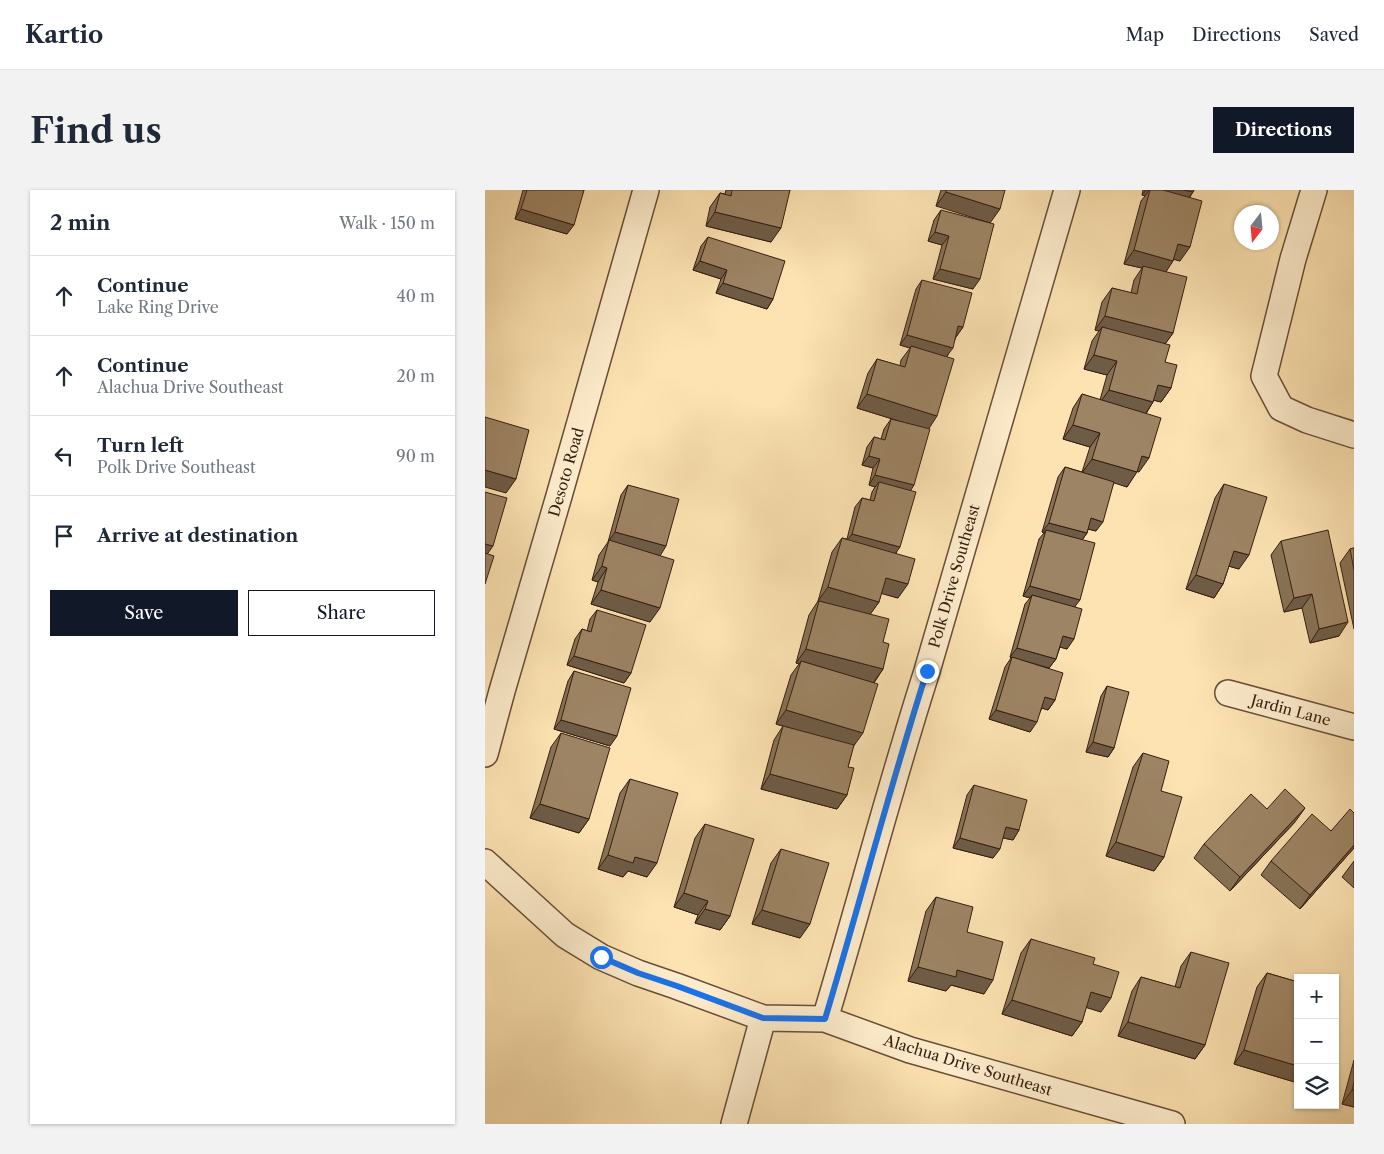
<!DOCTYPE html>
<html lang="en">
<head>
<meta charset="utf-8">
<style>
	:root { --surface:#fff; --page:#f2f2f3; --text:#1f2937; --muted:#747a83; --line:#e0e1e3; --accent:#111827 }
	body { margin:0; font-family:"Libre Caslon Text",serif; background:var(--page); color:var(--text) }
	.controls { position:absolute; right:15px; bottom:15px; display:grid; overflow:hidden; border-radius:0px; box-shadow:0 1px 4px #0004 }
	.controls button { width:45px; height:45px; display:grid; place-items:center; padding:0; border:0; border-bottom:1px solid var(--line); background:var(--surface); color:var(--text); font:25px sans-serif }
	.compass { position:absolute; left:749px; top:15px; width:45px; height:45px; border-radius:50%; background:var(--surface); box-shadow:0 1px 4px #0004; rotate:196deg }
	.stop { position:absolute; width:15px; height:15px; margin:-11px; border:4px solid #1a73e8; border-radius:50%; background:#fff }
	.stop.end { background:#1a73e8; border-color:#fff; box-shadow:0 1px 5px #0008 }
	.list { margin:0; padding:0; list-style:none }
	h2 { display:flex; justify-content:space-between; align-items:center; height:65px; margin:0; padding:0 20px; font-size:21px }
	h2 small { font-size:16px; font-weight:400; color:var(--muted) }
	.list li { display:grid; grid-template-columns:32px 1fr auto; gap:15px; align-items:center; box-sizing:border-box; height:80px; padding:0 20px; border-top:1px solid var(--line) }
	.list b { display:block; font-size:19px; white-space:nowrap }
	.list p { margin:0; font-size:16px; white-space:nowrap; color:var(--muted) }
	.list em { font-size:16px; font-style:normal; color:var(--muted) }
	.actions { display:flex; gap:10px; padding:15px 20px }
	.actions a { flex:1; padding:11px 0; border:1px solid var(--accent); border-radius:0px; text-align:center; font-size:18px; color:var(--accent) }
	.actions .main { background:var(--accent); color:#fff }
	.icon { flex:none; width:28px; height:28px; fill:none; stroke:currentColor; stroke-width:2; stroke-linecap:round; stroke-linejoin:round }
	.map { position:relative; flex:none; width:869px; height:934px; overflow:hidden; border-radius:0px }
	header { display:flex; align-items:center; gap:30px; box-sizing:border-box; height:70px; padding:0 25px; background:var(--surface); border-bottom:1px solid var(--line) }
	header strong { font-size:24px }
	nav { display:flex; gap:28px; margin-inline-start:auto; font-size:18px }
	.intro { display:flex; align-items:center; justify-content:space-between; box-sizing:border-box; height:120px; padding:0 30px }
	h1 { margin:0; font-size:35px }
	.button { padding:12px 22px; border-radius:0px; background:var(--accent); color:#fff; font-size:18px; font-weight:700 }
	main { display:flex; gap:30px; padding:0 30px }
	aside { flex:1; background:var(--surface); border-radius:0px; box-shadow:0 1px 4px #0004 }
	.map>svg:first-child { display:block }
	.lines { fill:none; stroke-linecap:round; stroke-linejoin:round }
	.minor-casing { stroke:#684e38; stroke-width:28 }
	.minor { stroke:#feedcd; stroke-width:25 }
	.wall { fill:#877256; stroke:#361d10 }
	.shaded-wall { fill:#6e5c46; stroke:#361d10 }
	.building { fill:#9d8464; stroke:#361d10 }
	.route { stroke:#1a73e8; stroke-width:6 }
	.labels { text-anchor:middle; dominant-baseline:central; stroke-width:4.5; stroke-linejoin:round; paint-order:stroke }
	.street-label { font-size:15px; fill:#361d10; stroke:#feedcd }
</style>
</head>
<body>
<header>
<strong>Kartio</strong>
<nav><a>Map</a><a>Directions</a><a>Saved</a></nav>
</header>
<div class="intro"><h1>Find us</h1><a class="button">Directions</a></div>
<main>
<aside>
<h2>2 min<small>Walk · 150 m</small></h2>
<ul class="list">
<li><svg class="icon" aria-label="ahead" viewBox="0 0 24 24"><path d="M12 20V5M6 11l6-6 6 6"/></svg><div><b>Continue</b><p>Lake Ring Drive</p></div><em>40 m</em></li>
<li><svg class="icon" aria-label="ahead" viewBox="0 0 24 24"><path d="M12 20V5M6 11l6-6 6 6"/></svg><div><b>Continue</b><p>Alachua Drive Southeast</p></div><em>20 m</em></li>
<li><svg class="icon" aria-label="left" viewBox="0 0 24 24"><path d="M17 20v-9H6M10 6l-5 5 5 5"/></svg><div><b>Turn left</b><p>Polk Drive Southeast</p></div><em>90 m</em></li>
<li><svg class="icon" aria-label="arrive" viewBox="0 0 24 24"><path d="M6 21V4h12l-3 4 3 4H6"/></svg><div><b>Arrive at destination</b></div></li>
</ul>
<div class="actions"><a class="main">Save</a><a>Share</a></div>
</aside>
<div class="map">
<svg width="869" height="934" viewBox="0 0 869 934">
	<rect width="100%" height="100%" fill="#fde3b2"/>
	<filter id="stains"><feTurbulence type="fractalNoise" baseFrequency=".004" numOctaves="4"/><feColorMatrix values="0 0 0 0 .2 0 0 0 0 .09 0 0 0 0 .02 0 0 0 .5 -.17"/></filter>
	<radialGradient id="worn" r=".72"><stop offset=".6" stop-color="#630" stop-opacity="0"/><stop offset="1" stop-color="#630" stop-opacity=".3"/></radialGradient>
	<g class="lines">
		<g class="minor-casing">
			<path id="minor" d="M829,0L808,69L779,186L796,218L822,230L869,245
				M743,503L869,537
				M0,564L17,501L74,306L161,0
				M0,672L80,745L116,767L153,783L191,796L278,828L340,829L425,860L687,934
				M340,829C375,713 405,596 442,481L582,0
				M249,934L278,828"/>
		</g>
		<use href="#minor" class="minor"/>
	</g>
	<path class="wall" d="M38,0H99L82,44L30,29Z
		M241,0H305L286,52L221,36L225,17L235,3L240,4Z
		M456,0H520L451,16Z
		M658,0H709L705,7L695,71L689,69L681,81L688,143L680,154V172L686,198L676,212L669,210L661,224L654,282L652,281L642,297L629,292L611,341L603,339L602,343L597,350L590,417L582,459L575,457L571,469L564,478L570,510L563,520L557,518L545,542L504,529L520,477L526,468L525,467L540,414L545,408L538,406L554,349L559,343L557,342L573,287L580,277L597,282L605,257L578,249L588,218L597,204L615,210L622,185L599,179L607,151L614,141L610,140L617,112L627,98L646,103L649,90L657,78L639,74L656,11L660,6L657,5Z
		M456,20L488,99L448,89L457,55L443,51L449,30Z
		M223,47L288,109L282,119L231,103L236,89L208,80L216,56Z
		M437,90L478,137L471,147L462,167L443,239L425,301L411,364L413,408L396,403L394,412L385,424L398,452V479L389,493L368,557L363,577L362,605L352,619L276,599L289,550L298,536L304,538L291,534L306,485L314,474L311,473L324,425L333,411L347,362L357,348L362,349L370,317L377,308L385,310L387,302L390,297L384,295L388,278L377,275L382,257L389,247L396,249L399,239L406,229L414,231L372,218L383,183L392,169L415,176L416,170L425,158L415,155L431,99Z
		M739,294L754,379L744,376L738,394L729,408L701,399L730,308Z
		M143,295L175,366L165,432L106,414L113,392L107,390L114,365L123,352L136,305Z
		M796,351L854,446L825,453L817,418L799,422L786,365Z
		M869,358V439L855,373L865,359Z
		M112,420L146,483L139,493L82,475L90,449L97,439L102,441L105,429Z
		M89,481L125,556L69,539L83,491Z
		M622,496L629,558L623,567L601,562L616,506Z
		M76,543L104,629L94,643L45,628L66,557Z
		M658,563L676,601L679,667L669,681L621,666L648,577Z
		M145,589L162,687L143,681L138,687L113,679L135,603Z
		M489,595L534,640L528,650L518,648L508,668L468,658L482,605Z
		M782,619L810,632L745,701L709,668L719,654Z
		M869,623V658L815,719L776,685L786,671L846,641Z
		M220,634L245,726L235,740L210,733L213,725L189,717L210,648Z
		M296,659L315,748L267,734L286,673Z
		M869,671V698L857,687Z
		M451,707L482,742L499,804L466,795L461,801L423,791L441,721Z
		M546,749L608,774L616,822L601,817L597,832L587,846L517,824L536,763Z
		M706,762L720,855L710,869L633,846L647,801L656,787L690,797L696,776Z
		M782,783L813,792V893L749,874L772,797Z
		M869,870V917L857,914Z"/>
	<path class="shaded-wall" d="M661,0H664L660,6L657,5Z
		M665,0H699L708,2L698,16Z
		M461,2L515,19L505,33L451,16Z
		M36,19L89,35L82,44L30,29Z
		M230,22L296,38L286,52L221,36Z
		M450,42L464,46L457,55L443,51Z
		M693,54L705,57L695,71L683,68Z
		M649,60L688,71L679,85L658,76L657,78L639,74Z
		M215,71L242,80L236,89L208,80Z
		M455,79L495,89L488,99L448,89Z
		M238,93L288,109L282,119L231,103Z
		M620,126L688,143L678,157L617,137L614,141L610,140Z
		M473,136L478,137L471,147L467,146Z
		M422,145L468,158L461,167L426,156L425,158L415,155Z
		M609,165L632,171L622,185L599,179Z
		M673,195L686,198L676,212L663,209Z
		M624,200L668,212L659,226L614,214Z
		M382,204L452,226L443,240L372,218Z
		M588,235L615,243L605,257L578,249Z
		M384,266L395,269L388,278L377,275Z
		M657,266L664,268L654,282L647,280Z
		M607,269L652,282L642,297L597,283Z
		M0,280L31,289L21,303L0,297Z
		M390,285L429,295L423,305L394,292L390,297L384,295Z
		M606,328L618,332L611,341L599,338Z
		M564,333L602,343L595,353L561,340L559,343L557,342Z
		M130,342L181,356L175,366L123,352Z
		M367,344L415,357L408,367L360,354Z
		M0,354L8,356L1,366L0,365Z
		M749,361L764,365L754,379L739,375Z
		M117,376L122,378L113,392L107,390Z
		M711,385L738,394L729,408L701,399Z
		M401,388L423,394L413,408L391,402Z
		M545,396L595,410L588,419L547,405L545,408L538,406Z
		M343,397L394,412L384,426L333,411Z
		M116,400L175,418L165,432L106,414Z
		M827,404L817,418L799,422L809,408Z
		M863,432L854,446L825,453L834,439Z
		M578,446L589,449L582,459L571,456Z
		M532,458L571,469L564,478L525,467Z
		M321,459L398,479L388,493L316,471L314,474L311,473Z
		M89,466L146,483L139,493L82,475Z
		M560,507L570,510L563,520L553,517Z
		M301,520L378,543L368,557L291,534Z
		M511,520L552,532L545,542L504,529Z
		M76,530L132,546L125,556L69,539Z
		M608,552L629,558L623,567L601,562Z
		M285,584L362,605L352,619L276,599Z
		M55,614L104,629L94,643L45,628Z
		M820,618L810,632L745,701L755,687Z
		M521,637L534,640L528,650L514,647Z
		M475,648L515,659L508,668L468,658Z
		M631,652L679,667L669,681L621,666Z
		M869,655V658L815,719L825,705Z
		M123,665L150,667L172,673L162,687L143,681L138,687L113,679Z
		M199,703L223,711L213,725L189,717Z
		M220,719L245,726L235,740L210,733Z
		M277,720L325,734L315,748L267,734Z
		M433,777L472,780L508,790L499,804L466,795L461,801L423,791Z
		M606,802L626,808L616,822L596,816Z
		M527,810L597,832L587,846L517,824Z
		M643,832L720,855L710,869L633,846Z
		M759,860L813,876V893L749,874Z
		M867,900H869V917L857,914Z"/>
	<path class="building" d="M42,0H99L89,35L36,19Z
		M247,0H305L296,38L230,22L235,3L246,6Z
		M461,0H520L515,19L461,2Z
		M665,0H678L717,11L705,57L693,54L688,71L649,60Z
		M699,0H709L708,2Z
		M456,20L509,34L495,89L455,79L464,46L450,42Z
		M223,47L300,71L288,109L238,93L242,80L215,71Z
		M658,76L702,87L688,143L620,126L627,98L652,104Z
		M437,90L487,103L478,137L473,136L468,158L422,145Z
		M617,137L685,155L680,172L692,175L686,198L673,195L668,212L624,200L632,171L609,165Z
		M426,156L469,169L452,226L382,204L392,169L420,177Z
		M597,204L676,228L664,268L657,266L652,282L607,269L615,243L588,235Z
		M0,227L44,240L31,289L0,280Z
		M406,229L445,239L429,295L390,285L395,269L384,266L389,247L400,250Z
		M580,277L629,292L618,332L606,328L602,343L564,333Z
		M394,292L431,302L415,357L367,344L377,308L389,311Z
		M739,294L782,307L764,365L749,361L738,394L711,385Z
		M143,295L194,309L181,356L130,342Z
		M0,302L22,308L8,356L0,354Z
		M561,340L610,353L595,410L545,396Z
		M843,340L863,432L834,439L827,404L809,408L796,351Z
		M357,348L430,369L423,394L401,388L394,412L343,397Z
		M124,350L189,370L175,418L116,400L122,378L117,376Z
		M869,358V380L865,359Z
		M0,363L9,366L0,394Z
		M547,405L597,419L589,449L578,446L571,469L532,458Z
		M334,411L404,429L398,452L404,454L398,479L321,459Z
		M112,420L161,435L146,483L89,466L97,439L106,442Z
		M527,467L578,483L570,510L560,507L552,532L511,520Z
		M316,471L393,494L378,543L301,520Z
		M89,481L146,498L132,546L76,530Z
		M622,496L644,502L629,558L608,552Z
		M298,536L369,555L363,577L369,578L362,605L285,584Z
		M76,543L125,558L104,629L55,614Z
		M658,563L684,571L676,601L697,607L679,667L631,652Z
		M145,589L193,603L172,673L150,667L148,673L123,665Z
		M489,595L542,610L534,640L521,637L515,659L475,648Z
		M800,599L820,618L755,687L719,654L766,604L782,619Z
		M865,619L869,623V655L825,705L786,671L827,624L846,641Z
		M220,634L269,649L245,726L220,719L223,711L199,703Z
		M296,659L344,673L325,734L277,720Z
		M451,707L488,717L482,742L518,752L508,790L472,780L471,787L433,777Z
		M546,749L610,768L608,774L634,782L626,808L606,802L597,832L527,810Z
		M706,762L744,773L720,855L643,832L656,787L695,798Z
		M782,783L813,792V876L759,860Z
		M869,892V900H867Z"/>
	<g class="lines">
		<path class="route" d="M116,767L153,783L192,796L278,828L340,829C375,713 405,596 442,481"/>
	</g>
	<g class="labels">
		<g class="street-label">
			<text transform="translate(81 282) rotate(-74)">Desoto Road</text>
			<text transform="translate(469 386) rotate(-74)">Polk Drive Southeast</text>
			<text transform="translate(806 520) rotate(15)">Jardin Lane</text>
			<text transform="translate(483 875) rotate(17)">Alachua Drive Southeast</text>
		</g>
	</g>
	<rect width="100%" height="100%" filter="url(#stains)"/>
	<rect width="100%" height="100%" fill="url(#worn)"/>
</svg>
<div class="controls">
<button>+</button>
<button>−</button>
<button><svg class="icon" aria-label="layers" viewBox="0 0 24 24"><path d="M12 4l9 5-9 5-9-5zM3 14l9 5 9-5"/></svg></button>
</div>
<svg class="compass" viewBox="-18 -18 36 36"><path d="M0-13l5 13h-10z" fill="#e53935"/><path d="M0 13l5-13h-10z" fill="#747a83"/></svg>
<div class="stop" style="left:116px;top:767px"></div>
<div class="stop end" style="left:442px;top:481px"></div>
</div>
</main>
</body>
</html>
